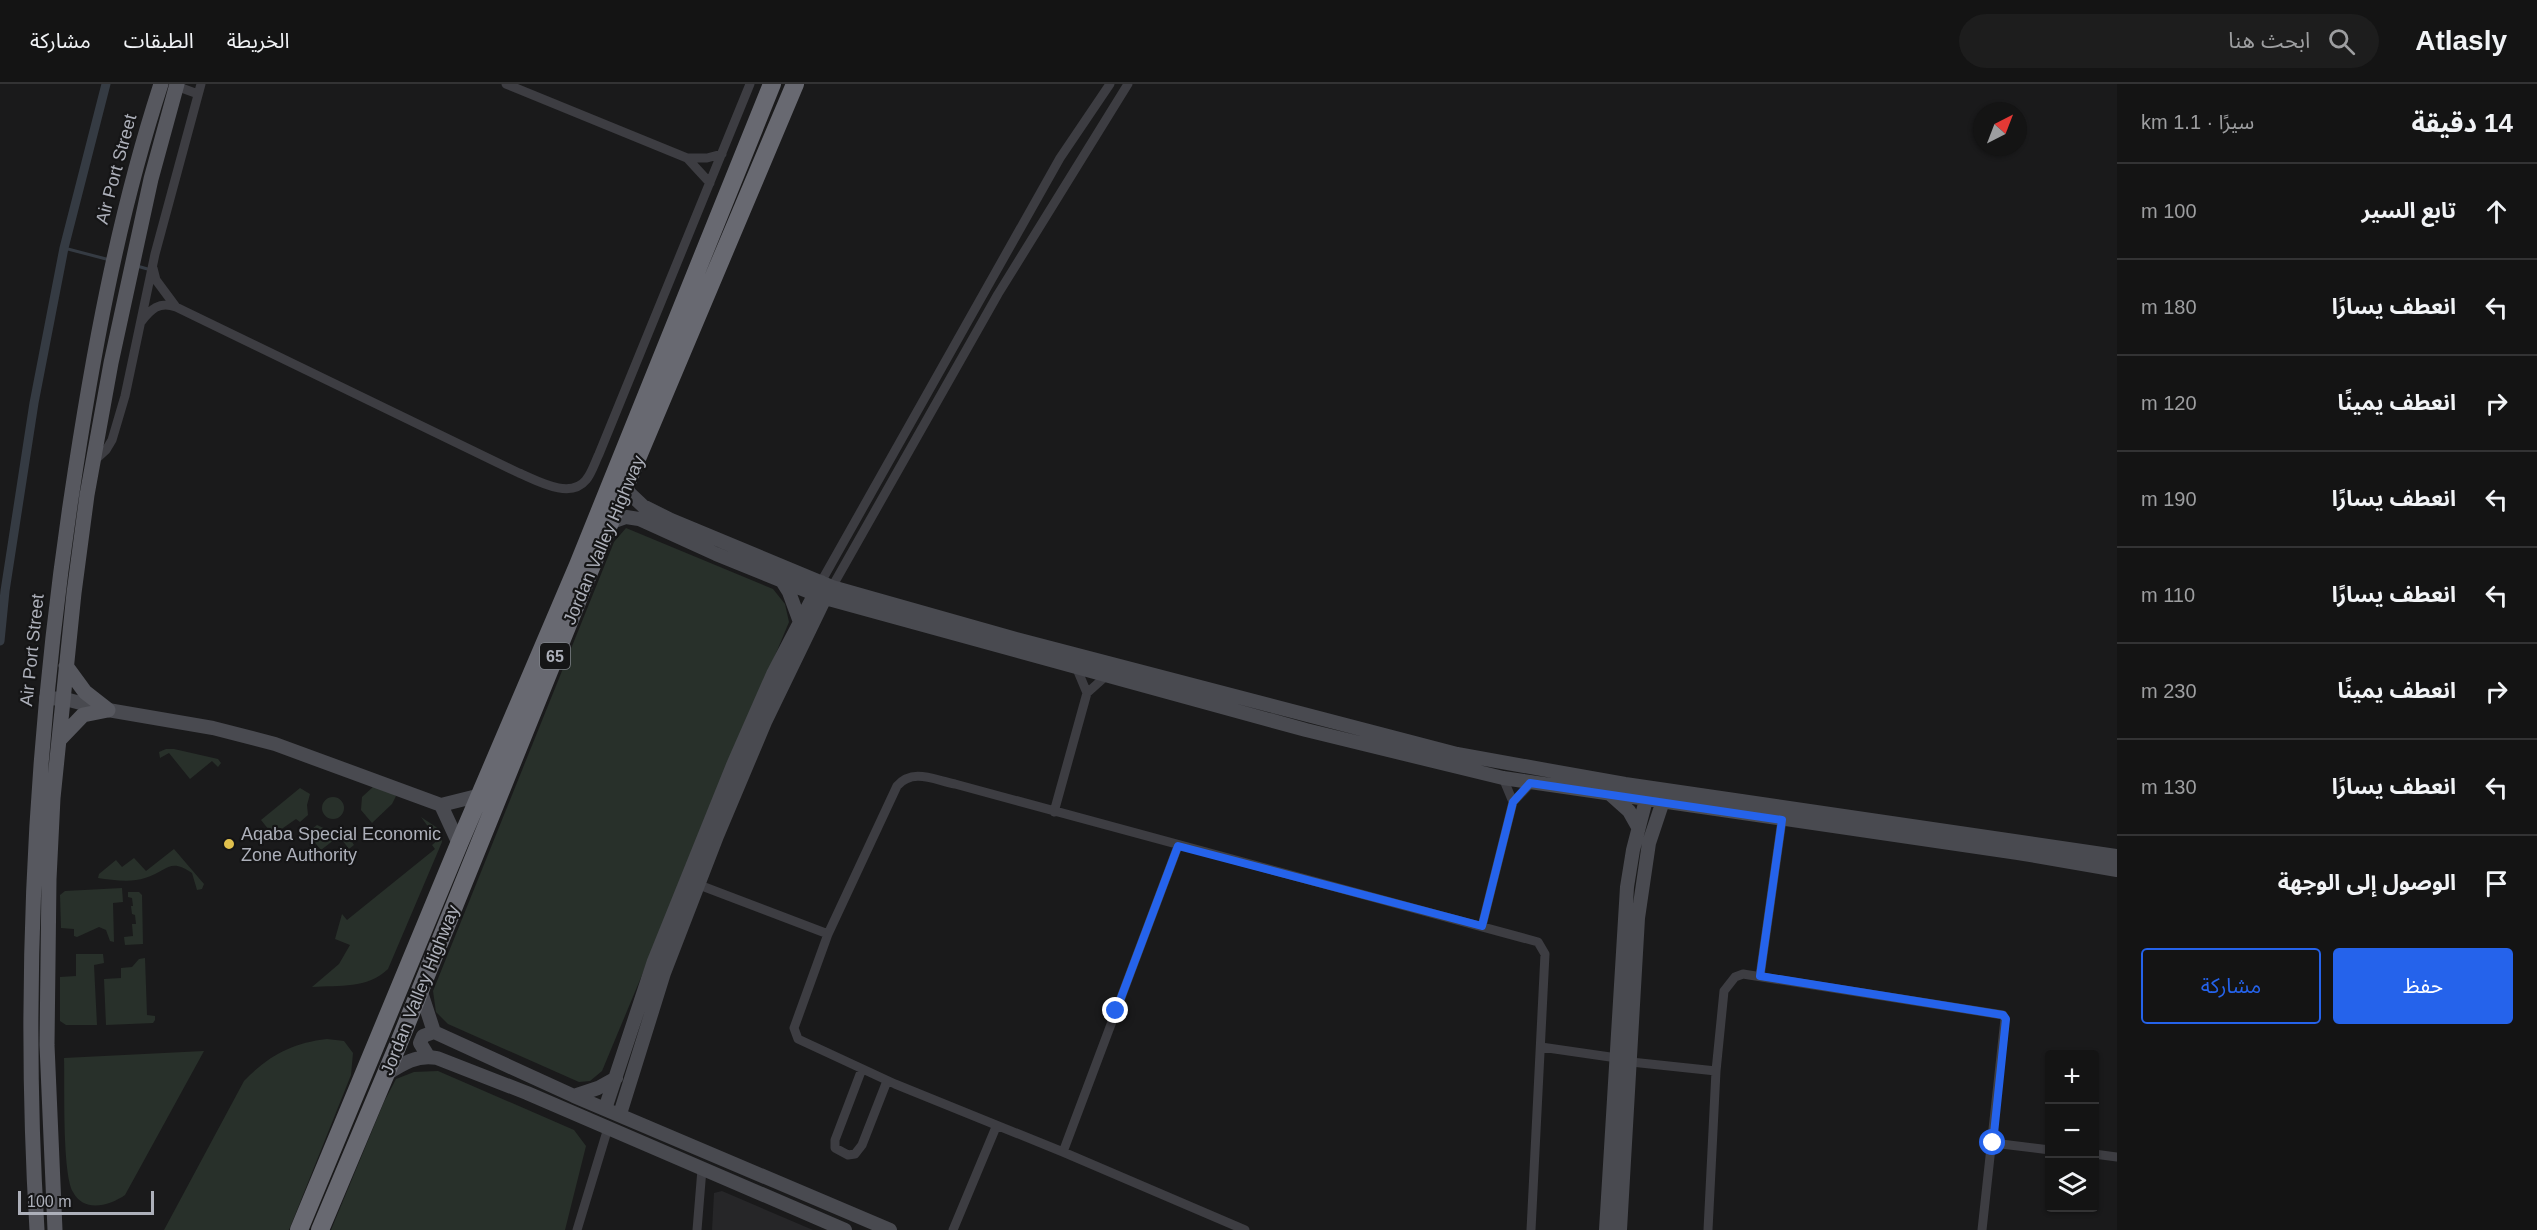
<!DOCTYPE html>
<html lang="ar">
<head>
<meta charset="utf-8">
<style>
	:root { --surface:#141414; --page:#1d1d1d; --text:#f1f3f6; --muted:#9d9ea0; --line:#333334; --accent:#2563eb }
	body { margin:0; font-family:Helvetica,"Noto Sans Arabic",sans-serif; background:var(--page); color:var(--text); direction:rtl }
	.controls { position:absolute; right:18px; bottom:18px; display:grid; overflow:hidden; border-radius:6px; box-shadow:0 2px 4px #0004 }
	.controls button { width:54px; height:54px; display:grid; place-items:center; padding:0; border:0; border-bottom:2px solid var(--line); background:var(--surface); color:var(--text); font:30px sans-serif }
	.compass { position:absolute; left:1973px; top:18px; width:54px; height:54px; border-radius:50%; background:var(--surface); box-shadow:0 2px 4px #0004; rotate:42deg }
	.scale { position:absolute; left:18px; bottom:15px; width:136px; box-sizing:border-box; padding-left:6px; border:3px solid #adb0ba; border-top:0; font-size:16px; line-height:21px; white-space:nowrap; color:#adb0ba; -webkit-text-stroke:4px #151516; paint-order:stroke }
	.stop { position:absolute; width:18px; height:18px; margin:-14px; border:4px solid #2563eb; border-radius:50%; background:#fff }
	.stop.end { background:#2563eb; border-color:#fff; box-shadow:0 2px 6px #0008 }
	.list { margin:0; padding:0; list-style:none }
	h2 { display:flex; justify-content:space-between; align-items:center; height:78px; margin:0; padding:0 24px; font-size:26px }
	h2 small { font-size:20px; font-weight:400; color:var(--muted) }
	.list li { display:grid; grid-template-columns:39px 1fr auto; gap:18px; align-items:center; box-sizing:border-box; height:96px; padding:0 24px; border-top:2px solid var(--line) }
	.list b { display:block; font-size:22px; white-space:nowrap }
	.list em { font-size:20px; font-style:normal; color:var(--muted) }
	.actions { display:flex; gap:12px; padding:18px 24px }
	.actions a { flex:1; padding:14px 0; border:2px solid var(--accent); border-radius:6px; text-align:center; font-size:21px; color:var(--accent) }
	.actions .main { background:var(--accent); color:#fff }
	.icon { flex:none; width:33px; height:33px; fill:none; stroke:currentColor; stroke-width:2; stroke-linecap:round; stroke-linejoin:round }
	.map { position:relative; flex:none; width:2117px; height:1146px; overflow:hidden; direction:ltr }
	header { display:flex; align-items:center; gap:36px; box-sizing:border-box; height:84px; padding:0 30px; background:var(--surface); border-bottom:2px solid var(--line) }
	header strong { font-size:28px }
	nav { display:flex; gap:33px; margin-inline-start:auto; font-size:21px }
	.search { width:420px; height:54px; background:var(--page); display:flex; align-items:center; gap:15px; box-sizing:border-box; padding:0 21px; border-radius:33px; color:var(--muted); font-size:22px }
	main { display:flex }
	aside { flex:1; background:var(--surface) }
	.map>svg:first-child { display:block }
	.built { fill:#262628 }
	.green { fill:#28302a }
	.lines { fill:none; stroke-linecap:round; stroke-linejoin:round }
	.stream { stroke:#353b43; stroke-width:3 }
	.canal { stroke:#353b43; stroke-width:9 }
	.street { stroke:#3d3d42; stroke-width:9 }
	.secondary { stroke:#494a50; stroke-width:14 }
	.primary { stroke:#57585f; stroke-width:15 }
	.highway { stroke:#686971; stroke-width:18 }
	.route { stroke:#2563eb; stroke-width:8 }
	.poi-dot { fill:#e0c04d; stroke:#151516; stroke-width:2 }
	.labels { text-anchor:middle; dominant-baseline:central; stroke-width:4.5; stroke-linejoin:round; paint-order:stroke }
	.shield { fill:#151516; stroke:#7f8289; stroke-width:1.5 }
	.shield-label { font-size:16px; font-weight:bold; fill:#adb0ba }
	.street-label { font-size:18px; fill:#adb0ba; stroke:#151516 }
	.poi-label { font-size:18px; fill:#adb0ba; stroke:#151516; text-anchor:start }
</style>
</head>
<body>
<header>
<strong>Atlasly</strong>
<div class="search"><svg class="icon" aria-label="search" viewBox="0 0 24 24"><circle cx="10" cy="10" r="6"/><path d="M15 15l6 6"/></svg>ابحث هنا</div>
<nav><a>الخريطة</a><a>الطبقات</a><a>مشاركة</a></nav>
</header>
<main>
<aside>
<h2>14 دقيقة<small>سيرًا · 1.1 km</small></h2>
<ul class="list">
<li><svg class="icon" aria-label="ahead" viewBox="0 0 24 24"><path d="M12 20V5M6 11l6-6 6 6"/></svg><div><b>تابع السير</b></div><em>100 m</em></li>
<li><svg class="icon" aria-label="left" viewBox="0 0 24 24"><path d="M17 20v-9H6M10 6l-5 5 5 5"/></svg><div><b>انعطف يسارًا</b></div><em>180 m</em></li>
<li><svg class="icon" aria-label="right" viewBox="0 0 24 24"><path d="M7 20v-9h11M14 6l5 5-5 5"/></svg><div><b>انعطف يمينًا</b></div><em>120 m</em></li>
<li><svg class="icon" aria-label="left" viewBox="0 0 24 24"><path d="M17 20v-9H6M10 6l-5 5 5 5"/></svg><div><b>انعطف يسارًا</b></div><em>190 m</em></li>
<li><svg class="icon" aria-label="left" viewBox="0 0 24 24"><path d="M17 20v-9H6M10 6l-5 5 5 5"/></svg><div><b>انعطف يسارًا</b></div><em>110 m</em></li>
<li><svg class="icon" aria-label="right" viewBox="0 0 24 24"><path d="M7 20v-9h11M14 6l5 5-5 5"/></svg><div><b>انعطف يمينًا</b></div><em>230 m</em></li>
<li><svg class="icon" aria-label="left" viewBox="0 0 24 24"><path d="M17 20v-9H6M10 6l-5 5 5 5"/></svg><div><b>انعطف يسارًا</b></div><em>130 m</em></li>
<li><svg class="icon" aria-label="arrive" viewBox="0 0 24 24"><path d="M6 21V4h12l-3 4 3 4H6"/></svg><div><b>الوصول إلى الوجهة</b></div></li>
</ul>
<div class="actions"><a class="main">حفظ</a><a>مشاركة</a></div>
</aside>
<div class="map">
<svg width="2117" height="1146" viewBox="0 0 2117 1146">
	<rect width="100%" height="100%" fill="#1a1a1b"/>
	<path class="built" d="M722,1107L813,1146H712L714,1109Z"/>
	<path class="green" d="M626,444L773,505L785,520L789,538L602,987L590,997L579,998L448,940L436,928L433,907L614,458Z
		M166,665H174L218,675L221,679L218,683L212,677L190,695L169,669L160,674L159,668Z
		M374,702L383,704L396,712L392,720L372,739L361,726L362,713Z
		M300,704L310,710L307,721L308,731L300,738L296,735L273,751L261,736Z
		M322 724a11 11 0 1 1 22 0a11 11 0 1 1-22 0Z
		M421,733L439,745L442,758L388,885C367,905 340,901 312,903L339,880L350,861L335,855L342,830L347,836L435,765L432,761L438,756Z
		M317,741L332,748L345,747L354,761L349,765L339,752L321,766L307,749Z
		M174,765L204,800L202,805L197,806L192,789C170,773 167,787 145,794C131,799 112,796 98,794L99,790L116,776L122,783L134,774L146,787Z
		M122,804L123,818L113,819L114,858L110,857L106,846L99,843L77,853L74,852V845L61,844L60,811L65,807Z
		M128,808H139L142,811L143,860L125,861L124,853L133,852L132,840H136L135,831L132,830L131,822H133L132,814L128,813Z
		M76,870H103L104,879L94,881L97,941H66L60,937V893L76,892Z
		M145,874L147,931L155,932V936L153,939L106,941L104,895L121,894V884L132,883L139,875Z
		M327,955L344,957L353,969L351,991L289,1146H164L244,997C268,972 292,959 327,955Z
		M204,967L125,1111C109,1122 84,1129 73,1108C62,1088 65,1000 64,974Z
		M438,987L574,1046L586,1062L565,1146H331L384,1018L396,995L414,988Z"/>
	<g class="lines">
		<path class="stream" d="M64,164L110,176
			M137,182L151,186"/>
		<path class="canal" d="M0,557L5,507L34,319L64,164L106,0"/>
		<path class="street" d="M506,0L687,74H707L722,70
			M176,2L198,10
			M687,74L710,99
			M153,184L156,196L176,223
			M141,238C151,225 159,217 176,223L519,389C536,396 570,416 586,396C592,389 595,378 599,370L750,0
			M94,377L106,366L112,356L125,312L155,170L201,0
			M821,498L1060,74L1110,0
			M832,503L998,210L1128,0
			M1077,585L1087,609
			M1503,694L1513,718
			M1054,728L1087,609L1106,592
			M694,799L828,850
			M1482,842L1513,718L1531,699
			M1760,892L1782,736
			M1541,963L1617,974
			M1631,978L1716,987
			M862,985L835,1056V1064L848,1071L855,1070L862,1061L887,997
			M1993,1059L2050,1066
			M1063,1068L1178,762
			M2094,1070L2117,1073
			M577,1146L608,1044
			M697,1146L702,1085
			M953,1146L996,1043
			M1245,1146L1063,1068L895,1000L798,955L794,944L828,850L897,702C913,684 934,696 955,700L1538,858L1545,870L1531,1146
			M1708,1146L1716,987L1724,907L1735,893L1743,890L2003,931L2005,935L1982,1146"/>
		<path class="secondary" d="M625,405L643,422L671,436L832,503L1016,555L1457,670L1625,700L2117,772
			M612,438L626,433L639,435L716,470L822,513
			M782,497L789,508L800,538
			M46,614L65,615L108,626L213,644L275,660L441,721L481,711
			M1610,710L1629,727L1638,743
			M441,721L459,760
			M420,905L434,948
			M428,972L420,959L423,952L434,948L574,1012L890,1146
			M385,991C402,980 417,970 437,974L527,1009L845,1146
			M574,1012L598,1004L616,994
			M605,1025L654,877L733,681L773,590L821,498
			M620,1030L664,889L717,752L765,638L825,514L1306,646L1503,694L2018,769L2117,786
			M1606,1146L1627,803L1633,766L1648,708
			M1620,1146L1638,834L1649,759L1665,711"/>
		<path class="primary" d="M66,582L85,608L108,626
			M60,655L83,631L108,626
			M37,1146C22,901 35,657 71,415C92,274 117,135 161,0
			M55,1146L47,961L49,795L53,714L74,509L87,411L111,279L151,95L177,0"/>
		<path class="highway" d="M299,1146L459,760L578,481L772,0
			M320,1146L398,961L590,486L795,0"/>
	</g>
	<g class="lines">
		<path class="route" d="M1116,927L1178,762L1482,842L1513,718L1530,699L1782,736L1760,892L2003,931L2006,935L1993,1059"/>
	</g>
	<circle class="poi-dot" cx="229" cy="760" r="6"/>
	<g class="labels">
		<rect class="shield" x="540" y="559" width="30" height="26" rx="4.5"/>
		<g class="shield-label">
			<text x="555" y="572">65</text>
		</g>
		<g class="street-label">
			<text transform="translate(116 85) rotate(-75)">Air Port Street</text>
			<text transform="translate(604 456) rotate(-67)">Jordan Valley Highway</text>
			<text transform="translate(32 566) rotate(-84)">Air Port Street</text>
			<text transform="translate(420 906) rotate(-68)">Jordan Valley Highway</text>
		</g>
		<g class="poi-label">
			<text x="241" y="750">Aqaba Special Economic<tspan x="241" dy="21">Zone Authority</tspan></text>
		</g>
	</g>
</svg>
<div class="controls">
<button>+</button>
<button>−</button>
<button><svg class="icon" aria-label="layers" viewBox="0 0 24 24"><path d="M12 4l9 5-9 5-9-5zM3 14l9 5 9-5"/></svg></button>
</div>
<svg class="compass" viewBox="-18 -18 36 36"><path d="M0-13l5 13h-10z" fill="#e53935"/><path d="M0 13l5-13h-10z" fill="#9d9ea0"/></svg>
<div class="scale">100 m</div>
<div class="stop" style="left:1993px;top:1059px"></div>
<div class="stop end" style="left:1116px;top:927px"></div>
</div>
</main>
</body>
</html>
